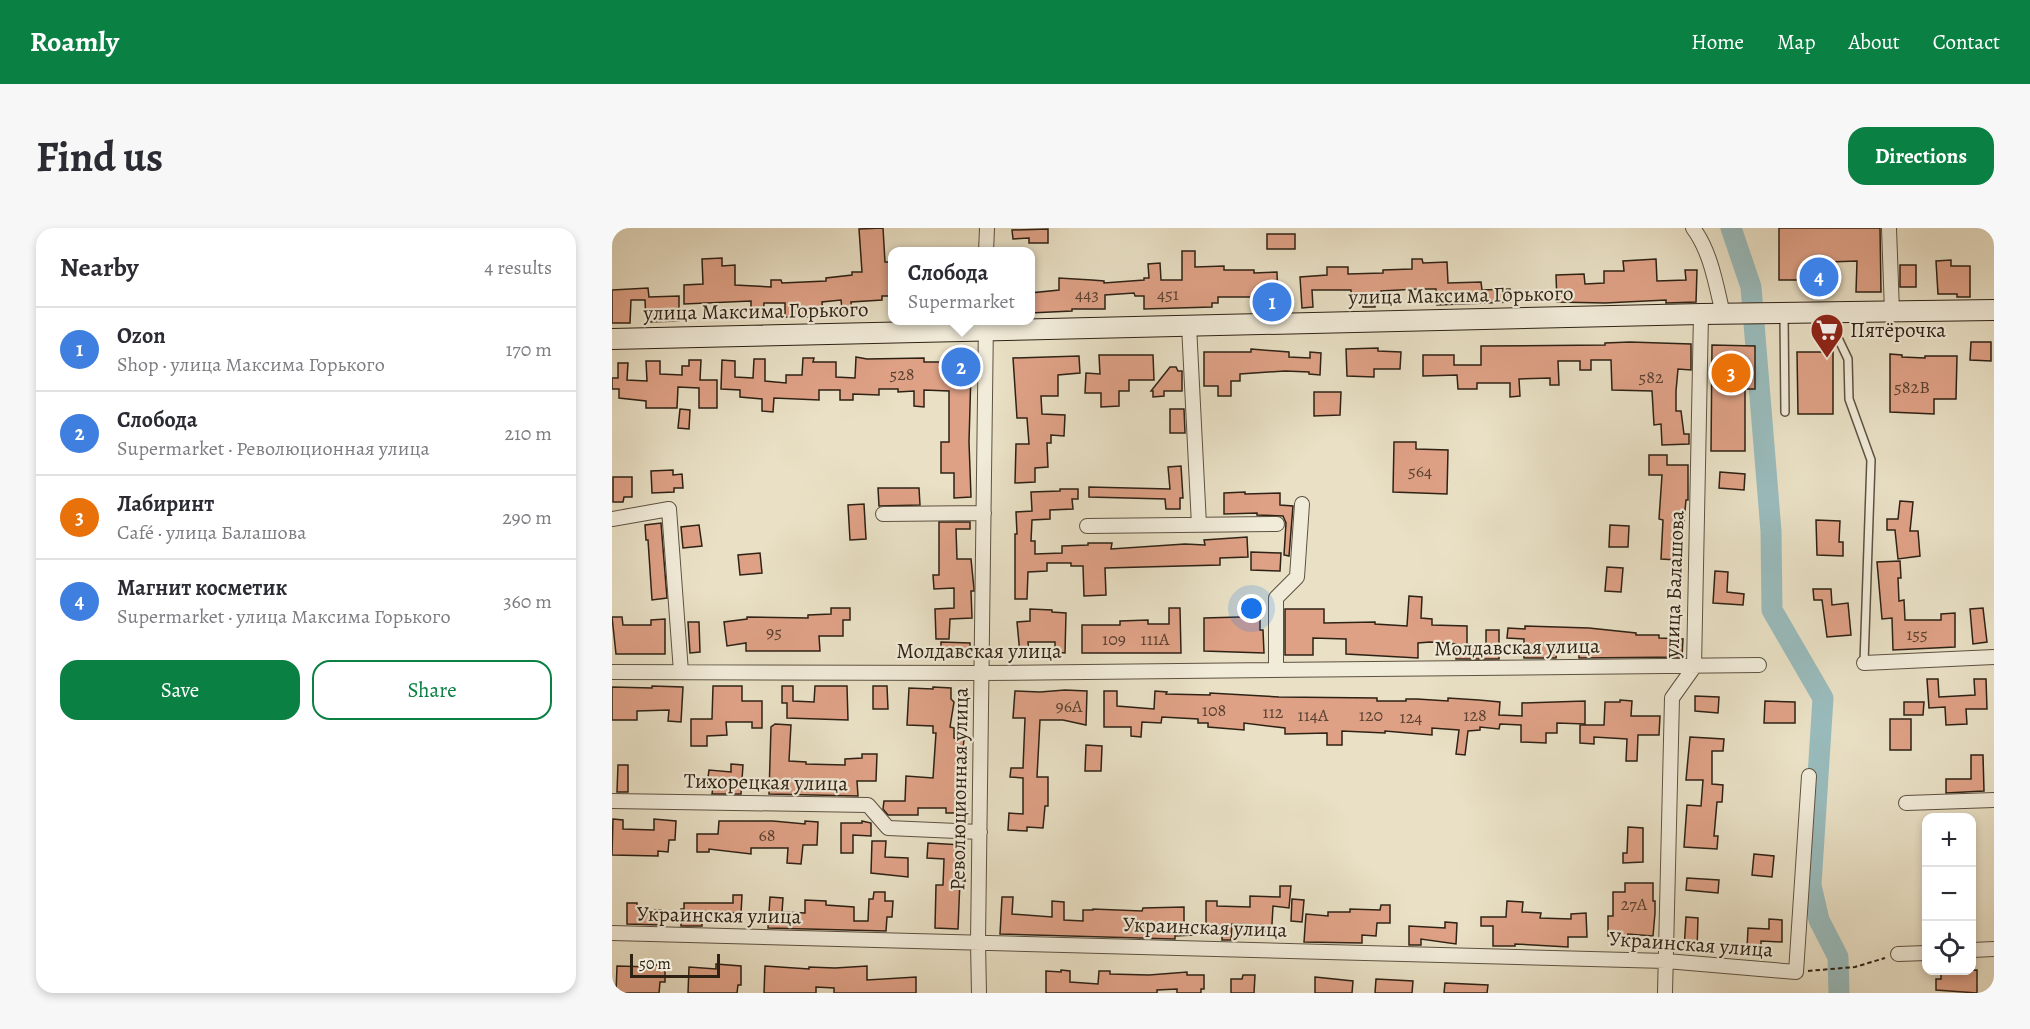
<!DOCTYPE html>
<html lang="en">
<head>
<meta charset="utf-8">
<style>
	:root { --surface:#fff; --page:#f7f7f7; --text:#2b2b33; --muted:#7c7c81; --line:#e1e1e2; --accent:#0b8043 }
	body { margin:0; font-family:Alegreya,serif; background:var(--page); color:var(--text) }
	.controls { position:absolute; right:18px; bottom:18px; display:grid; overflow:hidden; border-radius:12px; box-shadow:0 3px 9px #0003 }
	.controls button { width:54px; height:54px; display:grid; place-items:center; padding:0; border:0; border-bottom:2px solid var(--line); background:var(--surface); color:var(--text); font:30px sans-serif }
	.scale { position:absolute; left:18px; bottom:15px; width:90px; box-sizing:border-box; padding-left:6px; border:3px solid #2e2215; border-top:0; font-size:16px; line-height:21px; white-space:nowrap; color:#2e2215; -webkit-text-stroke:4px #f1ebd9; paint-order:stroke }
	.you { position:absolute; left:640px; top:381px; width:21px; height:21px; margin:-15px; border:4px solid #fff; border-radius:50%; background:#1a73e8; box-shadow:0 0 0 9px #1a73e833 }
	.badge { display:grid; place-items:center; width:39px; height:39px; border-radius:50%; background:var(--accent); color:#fff; font-size:20px; font-weight:700 }
	.pin { position:absolute; translate:-50% -50%; border:3px solid #fff; box-shadow:0 2px 6px #0006 }
	.popup { position:absolute; left:276px; top:19px; width:147px; height:78px; box-sizing:border-box; display:grid; place-content:center; border-radius:12px; background:var(--surface); filter:drop-shadow(0 2px 4px #0005); font-size:20px; white-space:nowrap; color:var(--muted) }
	.popup b { font-size:22px; color:var(--text) }
	.popup::after { content:''; position:absolute; left:50%; top:100%; margin-left:-12px; border:12px solid transparent; border-top-color:var(--surface) }
	.list { margin:0; padding:0; list-style:none }
	h2 { display:flex; justify-content:space-between; align-items:center; height:78px; margin:0; padding:0 24px; font-size:26px }
	h2 small { font-size:20px; font-weight:400; color:var(--muted) }
	.list li { display:grid; grid-template-columns:39px 1fr auto; gap:18px; align-items:center; box-sizing:border-box; height:84px; padding:0 24px; border-top:2px solid var(--line) }
	.list b { display:block; font-size:22px; white-space:nowrap }
	.list p { margin:0; font-size:20px; white-space:nowrap; color:var(--muted) }
	.list em { font-size:20px; font-style:normal; color:var(--muted) }
	.actions { display:flex; gap:12px; padding:18px 24px }
	.actions a { flex:1; padding:14px 0; border:2px solid var(--accent); border-radius:18px; text-align:center; font-size:21px; color:var(--accent) }
	.actions .main { background:var(--accent); color:#fff }
	.icon { flex:none; width:33px; height:33px; fill:none; stroke:currentColor; stroke-width:2; stroke-linecap:round; stroke-linejoin:round }
	.map { position:relative; flex:none; width:1382px; height:765px; overflow:hidden; border-radius:18px }
	header { display:flex; align-items:center; gap:36px; box-sizing:border-box; height:84px; padding:0 30px; background:var(--accent); color:#fff }
	header strong { font-size:28px }
	nav { display:flex; gap:33px; margin-inline-start:auto; font-size:21px }
	.intro { display:flex; align-items:center; justify-content:space-between; box-sizing:border-box; height:144px; padding:0 36px }
	h1 { margin:0; font-size:42px }
	.button { padding:15px 27px; border-radius:18px; background:var(--accent); color:#fff; font-size:21px; font-weight:700 }
	main { display:flex; gap:36px; padding:0 36px }
	aside { flex:1; background:var(--surface); border-radius:18px; box-shadow:0 3px 9px #0003 }
	.map>svg:first-child { display:block }
	.lines { fill:none; stroke-linecap:round; stroke-linejoin:round }
	.river { stroke:#99bbbc; stroke-width:21 }
	.building { fill:#dfa186; stroke:#2e2215; stroke-width:1.5 }
	.lane-casing { stroke:#5d5241; stroke-width:10 }
	.street-casing { stroke:#5d5241; stroke-width:16 }
	.secondary-casing { stroke:#2e2215; stroke-width:22 }
	.path { stroke:#2e2215; stroke-width:2; stroke-dasharray:4.5 3; stroke-linecap:butt }
	.lane { stroke:#f1ebd9; stroke-width:7 }
	.street { stroke:#f1ebd9; stroke-width:14 }
	.secondary { stroke:#f1ebd9; stroke-width:20 }
	.labels { text-anchor:middle; dominant-baseline:central; stroke-width:4.5; stroke-linejoin:round; paint-order:stroke }
	.number-label { font-size:18px; fill:#5a4231 }
	.street-label { font-size:21px; fill:#2e2215; stroke:#f1ebd9 }
	.poi-label { font-size:21px; fill:#2e2215; stroke:#f1ebd9; text-anchor:start }
</style>
</head>
<body>
<header>
<strong>Roamly</strong>
<nav><a>Home</a><a>Map</a><a>About</a><a>Contact</a></nav>
</header>
<div class="intro"><h1>Find us</h1><a class="button">Directions</a></div>
<main>
<aside>
<h2>Nearby<small>4 results</small></h2>
<ul class="list">
<li><span class="badge" style="background:#3f7fe0">1</span><div><b>Ozon</b><p>Shop · улица Максима Горького</p></div><em>170 m</em></li>
<li><span class="badge" style="background:#3f7fe0">2</span><div><b>Слобода</b><p>Supermarket · Революционная улица</p></div><em>210 m</em></li>
<li><span class="badge" style="background:#e8710a">3</span><div><b>Лабиринт</b><p>Café · улица Балашова</p></div><em>290 m</em></li>
<li><span class="badge" style="background:#3f7fe0">4</span><div><b>Магнит косметик</b><p>Supermarket · улица Максима Горького</p></div><em>360 m</em></li>
</ul>
<div class="actions"><a class="main">Save</a><a>Share</a></div>
</aside>
<div class="map">
<svg width="1382" height="765" viewBox="0 0 1382 765">
	<rect width="100%" height="100%" fill="#e9e0c5"/>
	<filter id="stains"><feTurbulence type="fractalNoise" baseFrequency=".00333" numOctaves="4"/><feColorMatrix values="0 0 0 0 .2 0 0 0 0 .09 0 0 0 0 .02 0 0 0 .5 -.17"/></filter>
	<radialGradient id="worn" r=".72"><stop offset=".6" stop-color="#630" stop-opacity="0"/><stop offset="1" stop-color="#630" stop-opacity=".3"/></radialGradient>
	<g class="lines">
		<path class="river" d="M1119,0L1139,59L1159,303L1160,382L1211,470L1199,657L1207,692L1226,729L1227,765"/>
	</g>
	<path class="building" d="M271,0L273,34H277L280,68H270V72L239,74L240,88L231,89L229,72L210,74L211,88L200,89H173V75H152L151,91L139,90V73L72,76V57L91,56L90,31L110,30V38L123,37V57L159,59V52H169L170,55L214,53V50L240,47V44H250L247,1Z
		M1167,0H1268L1269,64H1244L1245,33L1217,34V52H1167Z
		M436,1V15H417V10L401,11L400,2Z
		M655,6H683V21H655Z
		M570,23H583V39L612,38V42H642V45L665,44L666,77L656,78V69H606V75H600V79L532,81V68H523L522,65L493,67V81H460V83L418,85V65L447,62V50L480,52L492,53V55L532,52V50H537L536,36L548,35L549,52H570Z
		M800,31H810L811,35L835,34L836,55L869,54L870,62L898,61V74L825,77L824,61H806L769,63V67H763V79H751V66L739,67V62H700L701,79L690,80L688,49L715,47V39H736V46L771,45V42L800,41Z
		M1044,31L1045,53L1074,52L1073,42H1085L1084,74L1054,75V72L993,75L945,74L944,47L972,46L973,56L992,55V43H1012L1011,33Z
		M1339,32V38H1358V69H1345V66H1326L1324,33Z
		M1288,37H1304V59H1288Z
		M36,60L37,69L67,68V93L34,94L33,72H19L18,95H0V62Z
		M1018,114L1079,116V142L1066,141L1064,163V183H1069L1072,206H1077V216L1050,217L1049,196L1042,197L1040,163L1000,162L999,132H979V142H968V133H946L947,157H938V150L907,151L908,168L898,169V155H865V161H846L845,147L811,148V127H842V137H869V118L993,117V115Z
		M1359,114H1379V133L1358,132Z
		M1100,117L1143,118V161H1133V223H1099Z
		M766,120V123L789,124L788,141H762V149L735,148L734,121Z
		M639,121L677,124V129L698,130V124L709,125L708,147L697,146V144L673,143L628,146V153H619V168H606V158H592V124H639Z
		M1185,124H1221V186H1186Z
		M1278,126L1290,127V129L1313,130V128H1345L1344,171H1322V186L1278,184Z
		M487,127H541L542,152H517V163H507V178L489,179V165H473L474,145L488,146Z
		M467,128L468,145L446,147V168H429L430,186L453,187L452,208L439,207V215H435L436,239L423,240V254L403,255L404,216H417L415,190H405L401,130Z
		M244,129L255,131L312,130V134H348L355,136L359,144L357,214L359,269L342,270V245H329V214H337V163L312,162V179L302,178V163L286,164V161H267V167L241,166V172H228V162H207V172L162,170L161,184L150,183V171L128,169V162L109,161L110,132L123,133V149L141,150L142,131H153V153L174,155V147H190L191,130H202L201,134H224V149L243,150Z
		M77,132H89L88,152H105V180H87V160L66,159L65,180H34V173L7,170V161H0V150H6V135H16L15,152L35,153L34,133H48V146L70,147V138H77Z
		M558,139H564L566,143H570V163H552V168L541,169V163H539Z
		M702,164H729L728,187L702,188Z
		M68,181L78,182L77,201L66,200Z
		M558,181H572L573,205H558Z
		M782,214H804V221L836,222L835,266L781,264Z
		M1037,227H1055V237H1076V272H1074L1072,293H1066L1064,332L1049,331L1051,292L1047,291L1050,247H1037Z
		M569,238L571,270H568V281H554L553,271L477,269V259L558,261L556,239Z
		M61,242V247L70,246L71,260H62V264L40,265L39,243Z
		M1108,244L1133,246L1132,262L1107,260Z
		M1,249H20V269H12L11,274H1Z
		M266,260H307L308,277L267,278Z
		M448,261H466V271H460L461,281L438,282V291L420,292L419,313H423V326L450,325V318L476,317V315H500L499,321L573,316L593,317L592,312L635,309L636,329L608,330V337L493,340L494,367L472,368L471,338H459V335H435V343L416,344L415,371H403V306H405L404,284L420,283L419,264L448,263Z
		M633,264V266L668,265V277L681,278L677,328L672,327L674,295L671,288L645,287V285L612,286V265Z
		M1288,273L1301,274L1298,303H1306L1308,328L1286,331L1283,302H1275V291H1286Z
		M252,276L254,311L238,312L236,277Z
		M1204,292L1228,293L1227,314H1231V328L1205,327Z
		M327,294H358V301H344L345,331H359L362,361V363H359L360,390L338,391L337,411H324L323,381L342,380V360L322,361L321,347H327Z
		M49,295L55,370L40,372L36,312H34L33,297Z
		M87,297L90,318L71,320L69,299Z
		M998,297L1017,298L1016,319H997Z
		M639,324L669,325L668,343L639,342Z
		M148,325L150,345L128,347L126,327Z
		M1288,333L1289,350H1286L1287,373L1292,372L1293,392H1329V386L1343,385V419L1281,422L1280,390L1270,391L1265,334Z
		M995,339L1011,340L1009,364L993,363Z
		M1103,343L1116,344L1115,364L1132,366L1131,377L1101,375Z
		M1201,361H1219L1220,377L1236,375L1239,407L1215,409L1210,372H1202Z
		M797,368L810,369L809,390L820,391V397L855,398V416L874,417V402H887V431H844L845,416L818,414L806,415V430L734,426V411L701,410V427H673V381H712V395L763,394V396L795,398Z
		M219,380H238V392H231V408H207L208,423H134V415L115,418L112,394L135,391V389L196,390V387L219,386Z
		M557,380H568L569,425H470V397H508V393L536,392V396H557Z
		M1371,380L1375,414L1361,416L1358,381Z
		M418,381L440,382V384L454,385L453,425L443,424V414H416L417,425L408,426L405,394L418,393Z
		M0,389H10L11,397H39V392L53,391V426H4Z
		M628,389H648V402H651L652,425L592,423V390Z
		M76,394H87L88,424L78,425Z
		M913,398L977,400L1024,405V407H1047V410L1071,411L1070,429L967,430V420L945,418L944,430H912V411L895,410L896,400L913,401Z
		M329,414L358,415V426L329,425Z
		M1315,451H1326L1327,469L1363,467L1362,451H1374L1375,481H1354L1355,496L1334,497L1333,479L1317,480Z
		M40,458L71,459L69,494L56,493L57,482L25,483V492H0V459L40,460Z
		M101,458H130V473H150V500H140V494H114L115,507L95,508V518H79V491H100Z
		M170,458H181V473L202,474L203,458H235L236,492L175,490V475H170Z
		M261,458H275L276,481H261Z
		M321,459L339,460V471L342,474L338,499L342,500V510L352,511L350,531H355L354,585H334V580H306V587H276L271,581L272,573H293L294,548L321,550L324,505H321V498L295,497L297,460L321,461Z
		M453,462L475,463L474,497L451,492H428L425,549H436V578H433L431,600L415,599V603L396,602L397,585L411,586V550L398,549L399,540H411L413,490H401L403,463L428,464Z
		M492,463H505V478L542,481L543,463L555,464L554,466L598,467V465L667,469L765,470V473H794V471H805L836,473V470L867,472L888,474L887,487L910,488V475L973,473V496L945,495V505H934V515L909,514V497L888,496L887,501L868,499V502L856,503L853,527L844,526L847,502L820,500V507L773,503V505L730,503V517H715V505L673,506V500L632,495V502L596,499V495H586V491L550,489L549,495L530,494L529,509L519,508V499H492Z
		M1083,468L1107,469L1106,485L1083,483Z
		M1008,472L1020,473L1019,488H1048L1047,507H1026L1025,533H1014L1015,511L982,509V516L968,515V497H992L993,474H1008Z
		M1153,473L1183,474V495H1152Z
		M1292,474H1312L1311,487H1292Z
		M1278,491H1299V522H1278Z
		M163,496L179,497L177,533L194,534V536L233,537V531L250,530V526H265L264,553H245L246,568L157,566L159,499Z
		M1078,509L1112,511L1111,523H1100V556L1111,557L1110,574H1105L1102,608H1106L1105,621L1072,619L1075,577L1089,578L1091,552H1074Z
		M474,517L490,518L489,543H473Z
		M1359,527H1371L1372,563L1334,565V551H1359Z
		M119,536L131,537L129,566H100L101,559L95,557L97,542L119,544Z
		M6,537H16V564H5Z
		M1,591L11,592V601L42,602V591L64,593L63,612H57L56,624L46,623V628L0,627Z
		M107,593H161L193,596V593L206,594L205,617H191L189,636L175,635L176,620H139V626L97,621V624H85V606H106Z
		M250,593L259,595V608L241,607V625H229V595H250Z
		M1016,599L1031,600V634L1011,635V625H1015Z
		M260,613H274L273,629L296,630V649L259,645Z
		M316,615L350,617L349,642H353V653L348,652L346,701L323,700L324,657H331L332,631L315,630Z
		M1142,626L1162,628L1160,649L1140,647Z
		M1075,650L1107,652L1106,665L1074,662Z
		M1013,655H1041V673H1043V685L1041,708L1016,706V708H996V688H1001V664H1013Z
		M668,658H679L677,680L661,678L660,696L654,704L651,697L620,696L619,712H610V702H594V673H605V678L638,679V668L668,669Z
		M262,664H273V673H281L280,689H275L274,703L156,700L158,669L171,670L170,684L193,685V672L214,673V677L242,679V693H256L257,671H261Z
		M121,667H130L129,685H117V693L90,691V698H69V681H72V675H121Z
		M390,669H401L400,686L440,689V673L452,674V692L471,693V682H481V681L530,683L531,680L572,679V696H581V707L563,708V711L388,706Z
		M680,671L692,672L690,694L679,693Z
		M895,673L911,674L910,684L929,685L928,690L959,691V686L974,685L975,709H956V719L903,716V718H881V698H869V689H894Z
		M15,675H25V682H49L48,697L15,696Z
		M769,677H778V695H765L764,708L750,707V715L692,714L694,686L716,688V684H738V681L768,682Z
		M1074,689L1086,690L1085,722L1072,721Z
		M1157,691L1170,692V714L1149,713V721H1135L1136,700L1157,701Z
		M833,694L845,695L844,716L809,711V717H797V698L833,700Z
		M104,736L129,738V757H126L125,765H76L77,739L104,741Z
		M40,737H53V754H48L47,765H4L5,738L40,739Z
		M153,738L197,741V739L223,740L255,738V752L304,749V765H222V760L204,759V765H152Z
		M449,742L458,743V754L486,756L487,743H498V746L537,747L575,744V747H592V761H589V765H565V761L545,762V765H434V743L449,744Z
		M1365,742V765L1324,762V751H1329V743Z
		M631,747H643L642,765H619V751H630Z
		M703,749L741,753L740,765H703Z
		M764,751L801,753L800,765H763Z
		M833,755L876,757L875,765H832Z"/>
	<g class="lines">
		<g class="lane-casing">
			<path id="lane" d="M1215,87L1236,131L1237,171L1259,232L1252,435
				M1172,88L1173,184"/>
		</g>
		<g class="street-casing">
			<path id="street" d="M1081,0C1099,24 1104,57 1111,86
				M1277,0L1280,84
				M374,24L375,0
				M577,97L587,297
				M271,286L372,285
				M0,291L57,281L69,444
				M475,298L665,296
				M1252,435L1382,429
				M664,442V370L685,349L690,276
				M0,444L370,445L1147,437
				M0,573L256,577L276,600L368,604
				M1294,575L1382,572
				M0,705L1054,733L1184,744L1197,548
				M1360,722L1382,721
				M1286,726L1314,725
				M367,765L366,714L374,92
				M1053,765L1060,470L1082,439L1089,86"/>
		</g>
		<g class="secondary-casing">
			<path id="secondary" d="M0,111L1089,86L1382,82"/>
		</g>
		<path class="path" d="M1196,743L1243,739L1273,730"/>
		<use href="#lane" class="lane"/>
		<use href="#street" class="street"/>
		<use href="#secondary" class="secondary"/>
	</g>
	<defs>
		<g id="supermarket-pin" transform="scale(1.725)"><path d="M0 17L-7.5 6A9.5 9.5 0 1 1 7.5 6Z" fill="#8f2418" stroke="#f1ebd9"/><path d="M-6-5.5h2.5l.6 2H6L4.5 2H-2.5L-4.4-4H-6ZM-1.5 3.2a1.3 1.3 0 1 0 .1 0ZM3 3.2a1.3 1.3 0 1 0 .1 0Z" fill="#fff"/></g>
	</defs>
	<g fill-rule="evenodd">
		<use href="#supermarket-pin" x="1215" y="102"/>
	</g>
	<g class="labels">
		<g class="number-label">
			<text x="475" y="66">443</text>
			<text x="556" y="66">451</text>
			<text x="290" y="146">528</text>
			<text x="1039" y="149">582</text>
			<text x="1300" y="159">582В</text>
			<text x="808" y="243">564</text>
			<text x="162" y="404">95</text>
			<text x="1305" y="406">155</text>
			<text x="502" y="411">109</text>
			<text x="543" y="411">111А</text>
			<text x="457" y="478">96А</text>
			<text x="602" y="482">108</text>
			<text x="661" y="484">112</text>
			<text x="701" y="487">114А</text>
			<text x="759" y="487">120</text>
			<text x="863" y="487">128</text>
			<text x="799" y="489">124</text>
			<text x="155" y="607">68</text>
			<text x="1022" y="676">27А</text>
		</g>
		<g class="street-label">
			<text transform="translate(849 67) rotate(-1)">улица Максима Горького</text>
			<text transform="translate(144 83) rotate(-1)">улица Максима Горького</text>
			<text transform="translate(1062 356) rotate(-88)">улица Балашова</text>
			<text transform="translate(905 419) rotate(-1)">Молдавская улица</text>
			<text x="367" y="423">Молдавская улица</text>
			<text transform="translate(154 554) rotate(1)">Тихорецкая улица</text>
			<text transform="translate(347 561) rotate(-89)">Революционная улица</text>
			<text transform="translate(107 687) rotate(1)">Украинская улица</text>
			<text transform="translate(593 699) rotate(2)">Украинская улица</text>
			<text transform="translate(1079 716) rotate(4)">Украинская улица</text>
		</g>
		<g class="poi-label">
			<text x="1238" y="102">Пятёрочка</text>
		</g>
	</g>
	<rect width="100%" height="100%" filter="url(#stains)"/>
	<rect width="100%" height="100%" fill="url(#worn)"/>
</svg>
<div class="controls">
<button>+</button>
<button>−</button>
<button><svg class="icon" aria-label="locate" viewBox="0 0 24 24"><circle cx="12" cy="12" r="6"/><path d="M12 2v4M12 18v4M2 12h4M18 12h4"/></svg></button>
</div>
<div class="scale">50 m</div>
<div class="you"></div>
<div class="pin badge" style="left:660px;top:74px;background:#3f7fe0">1</div>
<div class="pin badge" style="left:349px;top:139px;background:#3f7fe0">2</div>
<div class="popup"><b>Слобода</b>Supermarket</div>
<div class="pin badge" style="left:1119px;top:145px;background:#e8710a">3</div>
<div class="pin badge" style="left:1207px;top:49px;background:#3f7fe0">4</div>
</div>
</main>
</body>
</html>
